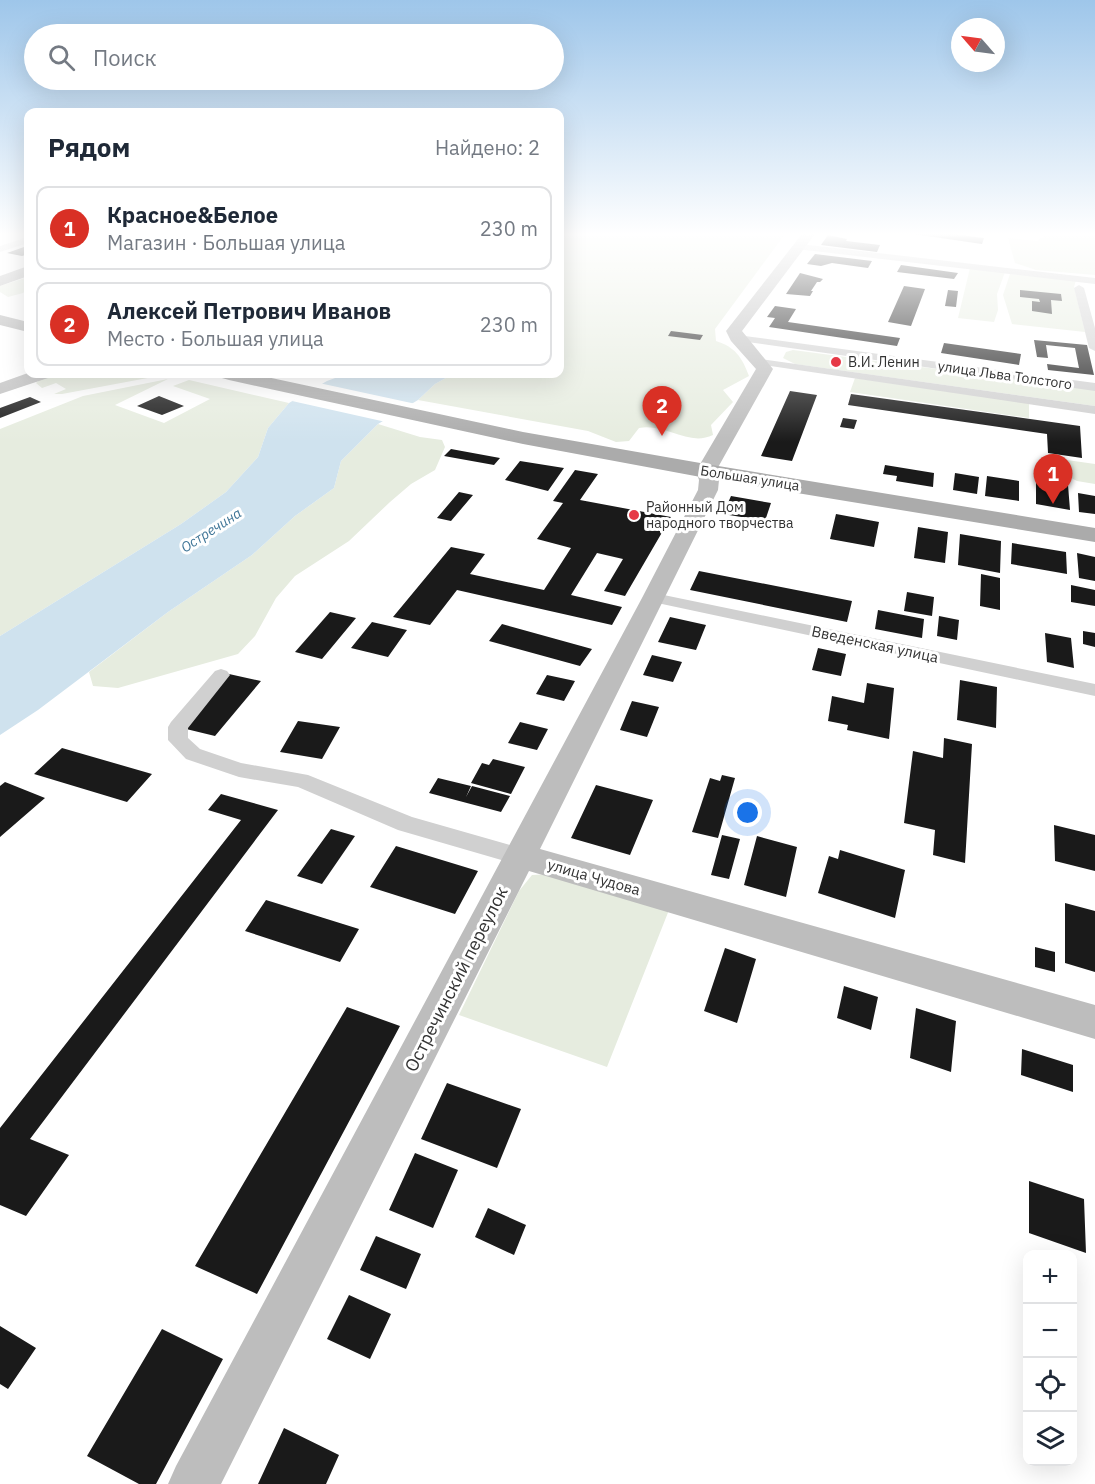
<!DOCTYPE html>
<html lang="ru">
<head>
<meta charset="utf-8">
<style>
	:root { --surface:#fff; --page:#f2f2f3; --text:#1f2937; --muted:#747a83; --line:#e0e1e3; --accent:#d93025 }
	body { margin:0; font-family:"IBM Plex Sans",sans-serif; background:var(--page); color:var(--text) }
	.controls { position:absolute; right:18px; bottom:18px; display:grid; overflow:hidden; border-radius:12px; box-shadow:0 6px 24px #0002 }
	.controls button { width:54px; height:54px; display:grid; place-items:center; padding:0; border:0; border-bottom:2px solid var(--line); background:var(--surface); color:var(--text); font:30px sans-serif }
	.compass { position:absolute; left:951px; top:18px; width:54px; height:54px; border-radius:50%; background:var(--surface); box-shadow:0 6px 24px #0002; rotate:298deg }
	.you { position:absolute; left:748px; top:813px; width:21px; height:21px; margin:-15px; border:4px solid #fff; border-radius:50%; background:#1a73e8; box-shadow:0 0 0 9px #1a73e833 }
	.badge { display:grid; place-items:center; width:39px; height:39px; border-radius:50%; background:var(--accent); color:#fff; font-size:20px; font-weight:700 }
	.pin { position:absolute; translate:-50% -50px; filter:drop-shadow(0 2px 3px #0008) }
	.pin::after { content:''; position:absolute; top:32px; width:21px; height:18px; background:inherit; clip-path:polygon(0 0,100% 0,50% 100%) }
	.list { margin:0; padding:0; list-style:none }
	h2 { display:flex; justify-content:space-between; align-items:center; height:78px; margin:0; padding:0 24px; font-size:26px }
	h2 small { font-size:20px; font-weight:400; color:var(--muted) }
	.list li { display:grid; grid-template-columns:39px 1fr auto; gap:18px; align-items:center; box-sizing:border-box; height:84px; margin:0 12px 12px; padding:0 12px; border:2px solid var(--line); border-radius:12px }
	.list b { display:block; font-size:22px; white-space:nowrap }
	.list p { margin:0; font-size:20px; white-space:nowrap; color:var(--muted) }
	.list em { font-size:20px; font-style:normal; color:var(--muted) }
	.icon { flex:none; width:33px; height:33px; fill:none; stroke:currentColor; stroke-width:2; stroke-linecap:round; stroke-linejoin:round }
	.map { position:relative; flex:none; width:1095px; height:1484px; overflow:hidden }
	.search { position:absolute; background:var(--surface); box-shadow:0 6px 24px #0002; left:24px; top:24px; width:540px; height:66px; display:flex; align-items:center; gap:15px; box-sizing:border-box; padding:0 21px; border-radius:33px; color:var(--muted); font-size:22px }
	.panel { position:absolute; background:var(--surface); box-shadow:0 6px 24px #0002; left:24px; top:108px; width:540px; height:270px; border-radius:12px }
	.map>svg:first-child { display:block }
	.green { fill:#e6ecdf }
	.water { fill:#cfe2ee }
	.pier { fill:#fff }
	.building { fill:#1a1a1a }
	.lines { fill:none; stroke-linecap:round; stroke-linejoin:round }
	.street { fill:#d0d0d0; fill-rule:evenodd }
	.secondary { fill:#bdbdbd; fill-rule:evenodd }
	.primary { fill:#ababab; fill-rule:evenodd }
	.poi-dot { fill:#e63946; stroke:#fff; stroke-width:2 }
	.labels { text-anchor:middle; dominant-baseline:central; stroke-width:6; stroke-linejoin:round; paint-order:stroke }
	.far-poi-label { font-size:14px; fill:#333; stroke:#fff; text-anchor:start }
	.far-street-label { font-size:14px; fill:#333; stroke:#fff }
	.far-water-label { font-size:14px; font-style:italic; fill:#3f7597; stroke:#fff }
	.street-label { font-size:15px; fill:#333; stroke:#fff }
	.near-street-label { font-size:18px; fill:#333; stroke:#fff }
</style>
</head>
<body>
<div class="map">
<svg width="1095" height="1484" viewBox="0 0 1095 1484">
	<rect width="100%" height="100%" fill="#fff"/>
	<path class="green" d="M560,234H785L715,329L716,341C735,347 742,357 749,376L723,390L733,402L711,425L713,435C688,447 666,423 639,428L629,441L616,442L588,431L418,400L435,384L453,374H560Z
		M1046,234H1095V275L1036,270L1015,263L1008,238L1037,241Z
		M970,268L1005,272L997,294L998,310L994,322L958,318Z
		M1010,274L1076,280L1074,287L1085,332L1012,324L1003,295Z
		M28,277V288L23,293L8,297L0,292V286Z
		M793,350L1095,390V406L795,364L783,358L786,352Z
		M53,374H169L62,394H54L66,389L56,383L42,388L36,383L41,378Z
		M855,378L1029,403V418L850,392Z
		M168,379L115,405L164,423L210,399L173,386L189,380L289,403L268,428L258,457L226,492L181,524L0,636V429L83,396Z
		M378,424L420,437L442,440L445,447L435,470L411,484L390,502L349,541L295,576L276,598L255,636L238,654L118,688L93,686L89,672L168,612L252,555L295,516L334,488L341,461Z
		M1046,457L1095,464V484L1077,481L1046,465Z
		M553,874L669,910L607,1067L459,1015L519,891L532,875Z"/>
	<path class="water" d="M346,374H453L435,384L418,400L378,424L341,461L334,488L295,516L252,555L168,612L38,710L0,735V636L181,524L226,492L258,457L268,428L289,403L327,381Z"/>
	<path class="pier" d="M319,383L416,404L386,422L292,401Z"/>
	<path class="building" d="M913,234H952L984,238L982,244Z
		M828,235L847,239L846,241L880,245L877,252L821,245Z
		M24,247L28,248V254L22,256L7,253Z
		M815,254L872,261L868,268L832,263L821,266L807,264Z
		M901,265L958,273L954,279L897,272Z
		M800,273L823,279L820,282H817L811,291H813L810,296L786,294Z
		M904,286L925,289L911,326L888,322Z
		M948,290L958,291L956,307L945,306Z
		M1020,290L1061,294L1062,301L1051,300L1052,314L1032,311V301L1040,302L1039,299L1020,297Z
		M775,306L796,309L788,322L900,338L897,346L769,327L775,318L767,317Z
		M671,331L703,335L700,340L668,336Z
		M1034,340L1087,345L1094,375L1048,370L1047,364L1079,368L1075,348L1046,345L1048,358L1037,357Z
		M944,343L1021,354L1019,365L941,353Z
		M790,391L817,395L792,461L761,456Z
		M851,394L1080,426L1082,458L1048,453L1047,434L848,405Z
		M159,396L184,406L162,415L137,406Z
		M30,397L41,402L0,418V408Z
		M843,418L857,420L854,429L840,427Z
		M451,449L500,458L494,465L444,456Z
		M520,461L564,468L548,491L505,480Z
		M885,465L934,473L933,487L896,481L897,476L883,474Z
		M575,470L598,474L580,500L671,517L625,596L604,591L623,559L597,553L571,595L622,607L612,625L457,590L430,625L393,617L451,547L485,554L470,574L544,590L571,548L537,539L563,503L553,501Z
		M955,473L979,477L977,494L953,490Z
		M987,476L1019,481V501L985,496Z
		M1036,479L1068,485L1070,510L1036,504Z
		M459,492L473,495L451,521L437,518Z
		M1078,493L1095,496V514L1079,512Z
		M731,496L771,503L765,521L723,514Z
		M836,514L879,522L874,547L830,539Z
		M918,527L948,532L945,563L914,558Z
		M960,534L1001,541L1000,573L958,565Z
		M1012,543L1066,552L1067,574L1011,564Z
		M1077,553L1095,557V581L1079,578Z
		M699,571L852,601L847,622L690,590Z
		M981,574L1000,578V610L980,606Z
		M1071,585L1095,590V606L1071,602Z
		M907,592L934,597L932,616L904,611Z
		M878,610L924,619L922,638L875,629Z
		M330,612L356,618L322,659L295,652Z
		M939,616L959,620L957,640L937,636Z
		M670,617L706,625L696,650L658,642Z
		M372,622L407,630L388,657L351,648Z
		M502,624L592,649L580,666L489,641Z
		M1083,631L1095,633V647L1083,644Z
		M1045,633L1071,638L1074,668L1047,662Z
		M818,648L846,654L841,676L812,670Z
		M652,655L682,662L673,682L643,675Z
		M229,674L261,681L215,736L182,728Z
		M547,675L575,681L564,701L536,694Z
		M960,680L997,687L996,728L957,720Z
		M867,683L894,688L889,739L847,730L848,725L828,721L832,696L864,703Z
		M632,701L659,707L647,737L620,730Z
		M298,721L340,727L322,759L280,752Z
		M520,722L548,729L537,750L508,743Z
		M944,738L972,744L965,863L933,855L935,830L904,823L913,751L943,758Z
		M62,748L152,774L127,802L34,774Z
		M493,759L525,767L511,794L471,783L482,763L489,765Z
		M722,775L735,778L718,838L692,832L710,778L720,781Z
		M438,778L471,786L466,797L472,786L510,796L501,812L429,793Z
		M5,782L45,798L0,837V786Z
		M596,785L653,800L630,855L571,838Z
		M221,794L278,810L30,1139L69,1155L26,1216L0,1205V1128L241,820L208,810Z
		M1054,825L1095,835V871L1055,861Z
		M331,829L355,836L322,884L297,876Z
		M722,835L740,839L729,879L711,875Z
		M757,836L797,847L786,897L744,885Z
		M396,846L478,871L455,914L370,887Z
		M840,850L905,870L895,918L818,893L829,856L838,859Z
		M266,900L359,929L340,962L245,931Z
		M1065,903L1095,911V972L1065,963Z
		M1035,947L1055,952V972L1035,967Z
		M725,948L756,959L737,1023L704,1011Z
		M844,986L878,997L871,1030L837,1018Z
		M347,1007L400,1026L257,1294L195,1266Z
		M916,1008L956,1021L951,1072L910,1058Z
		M1022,1049L1073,1065V1092L1021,1075Z
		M447,1083L521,1109L497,1168L421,1139Z
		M415,1153L458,1170L433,1228L389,1210Z
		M1029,1181L1084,1199L1086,1253L1029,1233Z
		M488,1208L526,1225L514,1255L475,1237Z
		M376,1236L421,1254L406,1289L360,1270Z
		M349,1295L391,1314L370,1359L327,1339Z
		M0,1326L36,1348L8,1389L0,1384Z
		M162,1329L223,1359L156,1484H139L87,1456Z
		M284,1428L339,1455L326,1484H258Z"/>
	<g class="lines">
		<path class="street" d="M28,237V243L0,252V246Z
			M800,244L1095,278V284L797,249V245Z
			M1079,285L1084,288L1095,328V351L1089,348L1074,288Z
			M737,335L1095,383V391L733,340L732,338Z
			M761,359L1095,406V414L757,364L755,362Z
			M654,593L1095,684V696L648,601L646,598Z
			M221,669L227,671L230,675L188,728V738L200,749L241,763L308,775L412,817L527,850L530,856L527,862L519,865L398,830L298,787L239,777L186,759L168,740V727L171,722L215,671Z"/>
		<path class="secondary" d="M802,234H815L742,331L773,369L716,471L719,480L718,490L540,849L1095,1005V1039L529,871L221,1484H168L176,1466L642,598L698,490L699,480L696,471L756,369L731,341L726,331Z
			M28,373L50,374L48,378L0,394V383Z"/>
		<path class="primary" d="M28,266V276L0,286V276Z
			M0,315L28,322V332L0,325Z
			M220,374H253L523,432L706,464L1095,528V542L706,478L523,444L229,380L222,378Z"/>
	</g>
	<linearGradient id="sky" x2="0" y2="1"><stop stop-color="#9ec6ea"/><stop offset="0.53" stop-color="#fff"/><stop offset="1" stop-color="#fff" stop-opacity="0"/></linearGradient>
	<rect width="1095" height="442" fill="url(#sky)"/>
	<g class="poi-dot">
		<circle cx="836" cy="362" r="6"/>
		<circle cx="634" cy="515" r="6"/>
	</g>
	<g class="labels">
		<g class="far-poi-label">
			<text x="848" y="362">В.И. Ленин</text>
			<text x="646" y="507">Районный Дом<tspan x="646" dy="16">народного творчества</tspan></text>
		</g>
		<g class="far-street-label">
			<text transform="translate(1005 375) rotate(8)">улица Льва Толстого</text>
			<text transform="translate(750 478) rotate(9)">Большая улица</text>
		</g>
		<g class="far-water-label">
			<text transform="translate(211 530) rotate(-33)">Остречина</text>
		</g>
		<g class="street-label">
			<text transform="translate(875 644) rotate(12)">Введенская улица</text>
			<text transform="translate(594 877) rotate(16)">улица Чудова</text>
		</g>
		<g class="near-street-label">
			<text transform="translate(456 979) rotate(-63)">Остречинский переулок</text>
		</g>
	</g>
</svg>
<div class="controls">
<button>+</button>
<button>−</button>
<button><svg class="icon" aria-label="locate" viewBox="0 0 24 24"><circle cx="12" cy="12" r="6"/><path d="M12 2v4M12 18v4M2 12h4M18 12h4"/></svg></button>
<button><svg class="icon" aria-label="layers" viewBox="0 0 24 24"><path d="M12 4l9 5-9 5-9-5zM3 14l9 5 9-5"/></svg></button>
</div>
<svg class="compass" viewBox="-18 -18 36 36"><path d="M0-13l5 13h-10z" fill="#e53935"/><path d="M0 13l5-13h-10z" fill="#747a83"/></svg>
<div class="you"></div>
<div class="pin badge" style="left:1053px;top:504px">1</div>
<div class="pin badge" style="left:662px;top:436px">2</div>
<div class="search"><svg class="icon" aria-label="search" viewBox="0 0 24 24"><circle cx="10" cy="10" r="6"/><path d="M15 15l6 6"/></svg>Поиск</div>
<section class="panel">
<h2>Рядом<small>Найдено: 2</small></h2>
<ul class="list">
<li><span class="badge">1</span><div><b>Красное&amp;Белое</b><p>Магазин · Большая улица</p></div><em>230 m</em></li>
<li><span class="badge">2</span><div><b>Алексей Петрович Иванов</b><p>Место · Большая улица</p></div><em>230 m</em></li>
</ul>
</section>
</div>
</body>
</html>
